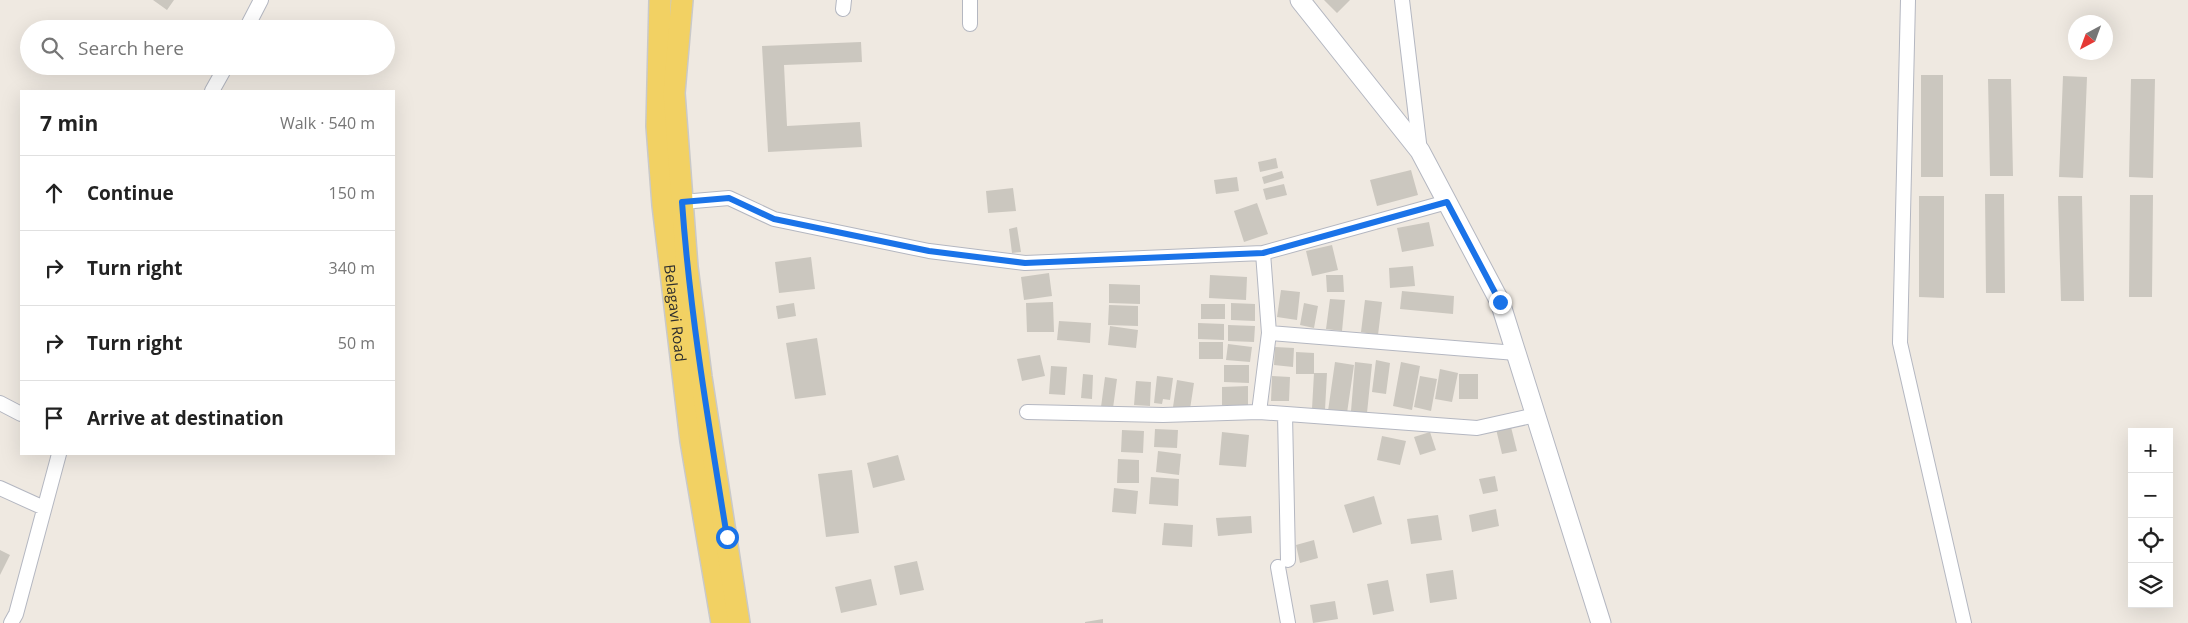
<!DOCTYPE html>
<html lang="en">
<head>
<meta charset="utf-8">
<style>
	:root { --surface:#fff; --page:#f2f2f2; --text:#222; --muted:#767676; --line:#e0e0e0 }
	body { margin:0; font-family:"Open Sans",sans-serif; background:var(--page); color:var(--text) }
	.controls { position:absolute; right:15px; bottom:15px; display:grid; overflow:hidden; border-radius:0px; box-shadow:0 5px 20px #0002 }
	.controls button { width:45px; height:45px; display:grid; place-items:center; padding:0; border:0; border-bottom:1px solid var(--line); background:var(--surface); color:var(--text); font:25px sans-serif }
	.compass { position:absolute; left:2068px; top:15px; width:45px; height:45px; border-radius:50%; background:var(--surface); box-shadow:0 5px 20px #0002; rotate:221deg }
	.stop { position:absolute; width:15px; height:15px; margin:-11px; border:4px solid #1a73e8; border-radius:50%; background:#fff }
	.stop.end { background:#1a73e8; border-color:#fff; box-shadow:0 1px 5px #0008 }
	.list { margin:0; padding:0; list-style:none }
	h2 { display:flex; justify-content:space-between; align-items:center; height:65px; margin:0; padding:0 20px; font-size:21px }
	h2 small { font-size:16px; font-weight:400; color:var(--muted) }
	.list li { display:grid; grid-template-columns:32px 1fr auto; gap:15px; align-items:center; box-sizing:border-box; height:75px; padding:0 20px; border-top:1px solid var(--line) }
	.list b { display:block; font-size:19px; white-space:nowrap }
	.list em { font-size:16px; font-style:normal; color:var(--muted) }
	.icon { flex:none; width:28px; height:28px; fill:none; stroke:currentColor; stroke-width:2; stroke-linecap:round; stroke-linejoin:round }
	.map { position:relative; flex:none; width:2188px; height:623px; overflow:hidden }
	.search { position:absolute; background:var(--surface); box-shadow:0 5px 20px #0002; left:20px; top:20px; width:375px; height:55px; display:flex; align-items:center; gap:12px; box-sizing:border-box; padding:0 18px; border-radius:28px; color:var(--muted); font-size:19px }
	.panel { position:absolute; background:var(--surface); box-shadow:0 5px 20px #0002; left:20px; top:90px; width:375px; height:365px; border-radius:0px }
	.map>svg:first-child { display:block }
	.building { fill:#cbc7bf }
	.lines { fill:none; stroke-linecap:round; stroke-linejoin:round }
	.street-casing { stroke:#b4b7c1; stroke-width:16 }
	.secondary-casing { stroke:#b4b7c1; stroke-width:21 }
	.primary-casing { stroke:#c9c9c9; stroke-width:24 }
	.street { stroke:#fff; stroke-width:14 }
	.secondary { stroke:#fff; stroke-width:19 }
	.primary { stroke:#f2d163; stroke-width:21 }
	.route { stroke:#1a73e8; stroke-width:6 }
	.labels { text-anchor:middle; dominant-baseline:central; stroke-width:5; stroke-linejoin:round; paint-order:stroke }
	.street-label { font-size:15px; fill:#2e2e2e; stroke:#fff }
</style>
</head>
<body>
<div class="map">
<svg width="2188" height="623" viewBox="0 0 2188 623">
	<rect width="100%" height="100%" fill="#efe9e1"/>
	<path class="building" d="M153,0H174L167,10Z
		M1324,0H1350L1337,13Z
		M861,42L862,62L784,65L787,126L860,122L862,147L768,152L762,46Z
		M1921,75H1943V177H1921Z
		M2063,76L2087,77L2083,178L2059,177Z
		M1988,79H2011L2013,176H1990Z
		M2131,79H2155L2153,178L2129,177Z
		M1276,158L1278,168L1260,172L1258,162Z
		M1411,170L1418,195L1377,206L1370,180Z
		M1282,171L1284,178L1264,184L1262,177Z
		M1237,177L1239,191L1216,194L1214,180Z
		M1284,184L1287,195L1266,200L1263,189Z
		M1013,188L1016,211L988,213L986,191Z
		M1985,194H2004L2005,293H1986Z
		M2130,195H2153L2152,297H2129Z
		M1919,196H1944V298L1919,297Z
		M2058,196H2082L2084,301H2061Z
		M1257,203L1268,234L1244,242L1234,211Z
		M1429,222L1434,246L1402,252L1397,228Z
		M1017,227L1021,252L1012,253L1009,229Z
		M1332,245L1338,270L1312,276L1306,251Z
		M811,257L815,289L779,293L775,262Z
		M1413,266L1415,286L1390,288L1389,268Z
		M1049,273L1052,296L1024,300L1021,277Z
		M1210,275L1247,277L1246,300L1209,298Z
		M1326,275H1343L1344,292H1327Z
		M1109,284L1140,285V304L1109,303Z
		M1281,290L1300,292L1297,320L1277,317Z
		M1402,291L1454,296L1453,314L1400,309Z
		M1330,299L1345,300L1342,331L1326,329Z
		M1365,300L1382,302L1378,335L1361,332Z
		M1053,302L1054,332H1027L1026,303Z
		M794,303L796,316L778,319L776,306Z
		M1231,303L1255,304V321L1231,320Z
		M1304,303L1318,306L1314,328L1300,325Z
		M1201,304H1225V319H1201Z
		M1109,305L1138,306V326L1108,325Z
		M1059,321L1091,323L1090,343L1057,340Z
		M1198,323L1224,324V340L1198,339Z
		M1228,325L1255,326L1254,342L1228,341Z
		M1110,326L1138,330L1136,348L1108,345Z
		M817,338L826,395L795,399L786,343Z
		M1199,342H1223V359H1199Z
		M1228,344L1252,347L1250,362L1226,360Z
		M1275,347L1294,348L1293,367L1274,365Z
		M1296,352L1314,353V374H1296Z
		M1040,355L1045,376L1022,381L1017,359Z
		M1376,360L1390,363L1386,394L1372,392Z
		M1335,362L1354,365L1347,413L1328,411Z
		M1355,362L1372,364L1367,413L1351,411Z
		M1401,362L1420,366L1412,410L1393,406Z
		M1224,365H1249V383L1224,382Z
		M1051,366L1067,367L1065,395L1049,394Z
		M1440,369L1458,373L1452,402L1435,399Z
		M1314,373H1327L1325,410L1312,409Z
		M1083,374L1093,375L1092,399L1081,398Z
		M1459,374H1478V399H1459Z
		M1157,376L1173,378L1170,400L1163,399L1162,404L1154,403Z
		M1272,376L1290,377L1289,401H1271Z
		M1420,376L1437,379L1431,411L1414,407Z
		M1105,377L1117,379L1113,408L1101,407Z
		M1177,380L1194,383L1190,409L1173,407Z
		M1136,381L1151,382L1150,406L1134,405Z
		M1248,386V405H1222V387Z
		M1511,427L1517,451L1502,454L1496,429Z
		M1155,429L1178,430L1177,448L1154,447Z
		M1122,430L1144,431L1143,453L1121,452Z
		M1222,432L1249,435L1246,467L1219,465Z
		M1430,432L1436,450L1420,455L1414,437Z
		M1382,436L1406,441L1400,465L1377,460Z
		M1158,451L1181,454L1179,475L1156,472Z
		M898,455L905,480L873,488L867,463Z
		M1118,459L1139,460V483H1117Z
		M852,470L859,533L826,537L818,474Z
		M1495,476L1498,491L1483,494L1479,479Z
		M1151,477L1179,479L1178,506L1149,504Z
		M1114,488L1138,491L1136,514L1112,512Z
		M1374,496L1382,524L1353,533L1344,505Z
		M1496,509L1499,526L1472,532L1469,515Z
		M1438,515L1442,540L1411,544L1407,519Z
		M1251,516L1252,533L1218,536L1216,518Z
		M1164,523L1193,525L1192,547L1162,545Z
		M1314,540L1318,558L1300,563L1296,545Z
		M0,550L10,555L0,575Z
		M917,561L924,590L900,595L894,566Z
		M1453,570L1457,599L1430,603L1426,574Z
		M871,579L877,605L841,613L835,587Z
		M1388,580L1394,611L1373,615L1367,584Z
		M1335,601L1338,619L1313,623L1310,605Z
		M1103,619V623H1085V622Z"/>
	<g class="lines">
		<g class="street-casing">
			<path id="street" d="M1402,0L1420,151
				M1908,0L1900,343L1964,623
				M843,9L844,0
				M970,24V0
				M246,29L261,0
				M212,91L226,66
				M682,202L729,198L774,219L929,251L1025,263L1263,253L1447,202
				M1269,333L1516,353
				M0,403L21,414
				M1027,412L1163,415L1259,412L1477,428L1536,415
				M1259,412L1269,333L1263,253
				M1285,414L1288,560
				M0,488L44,508
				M1278,567L1288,623
				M11,623L16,614L59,454"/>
		</g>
		<g class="secondary-casing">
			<path id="secondary" d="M1300,0L1420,151L1500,302L1601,623"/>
		</g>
		<g class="primary-casing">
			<g id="primary">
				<path id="s1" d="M660,0L657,126L663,205L691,441L722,623"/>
				<path d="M682,0L674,93L687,267L701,377L739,623"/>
			</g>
		</g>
		<use href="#street" class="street"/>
		<use href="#secondary" class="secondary"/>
		<use href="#primary" class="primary"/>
	</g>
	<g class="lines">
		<path class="route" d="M727,537C709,426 690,315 682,202L729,198L774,219L929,251L1025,263L1263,253L1447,202L1500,302"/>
	</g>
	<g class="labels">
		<g class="street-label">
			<text stroke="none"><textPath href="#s1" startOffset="314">Belagavi Road</textPath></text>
		</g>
	</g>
</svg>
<div class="controls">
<button>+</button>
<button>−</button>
<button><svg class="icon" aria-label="locate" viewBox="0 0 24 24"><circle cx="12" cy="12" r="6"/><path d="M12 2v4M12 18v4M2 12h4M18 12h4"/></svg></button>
<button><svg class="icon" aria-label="layers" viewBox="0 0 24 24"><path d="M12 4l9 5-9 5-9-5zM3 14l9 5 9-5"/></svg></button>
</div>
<svg class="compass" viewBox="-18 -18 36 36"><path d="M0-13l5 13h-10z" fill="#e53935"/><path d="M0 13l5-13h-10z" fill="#767676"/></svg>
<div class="stop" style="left:727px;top:537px"></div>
<div class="stop end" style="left:1500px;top:302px"></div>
<div class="search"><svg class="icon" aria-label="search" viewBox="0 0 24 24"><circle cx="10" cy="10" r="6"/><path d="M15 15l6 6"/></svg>Search here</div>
<section class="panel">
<h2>7 min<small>Walk · 540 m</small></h2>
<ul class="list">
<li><svg class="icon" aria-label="ahead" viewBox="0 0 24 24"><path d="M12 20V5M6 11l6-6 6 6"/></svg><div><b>Continue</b></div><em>150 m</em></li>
<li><svg class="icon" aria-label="right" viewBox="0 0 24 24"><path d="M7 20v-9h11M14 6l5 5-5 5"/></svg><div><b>Turn right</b></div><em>340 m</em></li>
<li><svg class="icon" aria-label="right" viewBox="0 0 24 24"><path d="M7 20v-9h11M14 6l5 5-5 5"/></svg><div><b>Turn right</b></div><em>50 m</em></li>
<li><svg class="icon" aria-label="arrive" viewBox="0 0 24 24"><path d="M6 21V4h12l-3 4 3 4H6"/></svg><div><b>Arrive at destination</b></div></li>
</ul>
</section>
</div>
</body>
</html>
